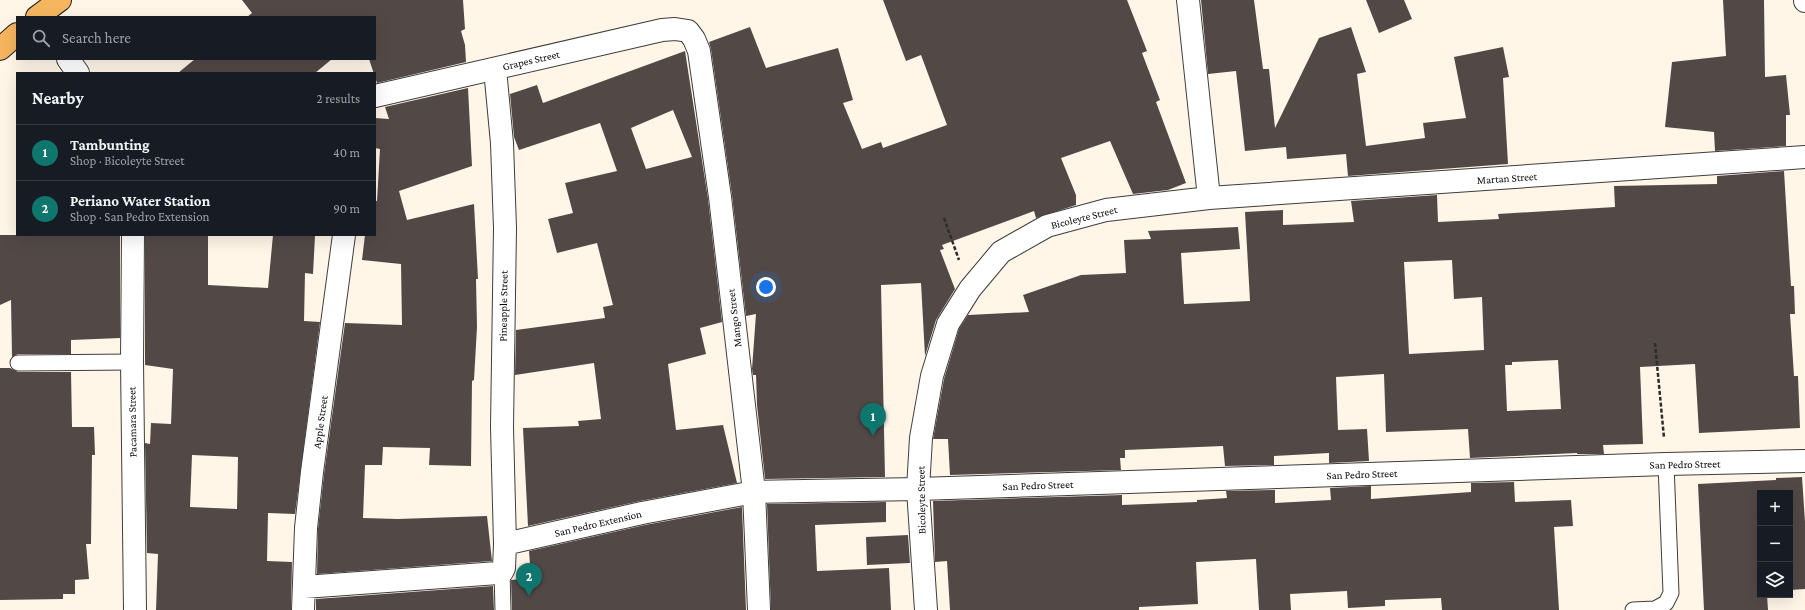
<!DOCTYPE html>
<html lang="en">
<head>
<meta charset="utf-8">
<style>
	:root { --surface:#171b24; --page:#242831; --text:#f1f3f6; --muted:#9ea1a6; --line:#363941; --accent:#0f766e }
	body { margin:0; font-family:"Crimson Pro",serif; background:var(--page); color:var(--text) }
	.controls { position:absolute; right:12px; bottom:12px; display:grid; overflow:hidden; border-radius:0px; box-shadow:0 4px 16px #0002 }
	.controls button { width:36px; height:36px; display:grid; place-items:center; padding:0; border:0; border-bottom:1px solid var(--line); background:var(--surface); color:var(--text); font:20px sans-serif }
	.you { position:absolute; left:766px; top:287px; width:14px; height:14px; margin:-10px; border:3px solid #fff; border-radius:50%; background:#1a73e8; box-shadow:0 0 0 6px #1a73e833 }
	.badge { display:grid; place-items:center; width:26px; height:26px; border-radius:50%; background:var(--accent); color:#fff; font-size:13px; font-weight:700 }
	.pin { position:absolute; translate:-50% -33px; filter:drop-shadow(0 1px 2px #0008) }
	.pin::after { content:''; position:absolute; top:21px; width:14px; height:12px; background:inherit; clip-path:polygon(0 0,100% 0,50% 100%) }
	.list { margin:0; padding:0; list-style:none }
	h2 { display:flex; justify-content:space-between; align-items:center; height:52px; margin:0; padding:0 16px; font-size:17px }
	h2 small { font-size:13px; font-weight:400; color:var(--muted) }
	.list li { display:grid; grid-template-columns:26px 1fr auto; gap:12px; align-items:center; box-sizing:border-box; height:56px; padding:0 16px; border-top:1px solid var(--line) }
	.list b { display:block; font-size:15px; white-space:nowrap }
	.list p { margin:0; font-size:13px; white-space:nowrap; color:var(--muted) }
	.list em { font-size:13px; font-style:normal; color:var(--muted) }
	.icon { flex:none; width:22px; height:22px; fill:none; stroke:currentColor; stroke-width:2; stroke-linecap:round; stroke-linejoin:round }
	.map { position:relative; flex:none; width:1805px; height:610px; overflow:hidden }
	.search { position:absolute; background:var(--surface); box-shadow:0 4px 16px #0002; left:16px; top:16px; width:360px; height:44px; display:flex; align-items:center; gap:10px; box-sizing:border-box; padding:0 14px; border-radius:0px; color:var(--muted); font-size:15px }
	.panel { position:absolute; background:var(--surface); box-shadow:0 4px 16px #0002; left:16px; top:72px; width:360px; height:164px; border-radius:0px }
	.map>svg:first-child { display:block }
	.building { fill:#524947; fill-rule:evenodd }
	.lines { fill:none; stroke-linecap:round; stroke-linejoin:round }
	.service-casing { stroke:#3d3d3d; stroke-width:17 }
	.minor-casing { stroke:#3d3d3d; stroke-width:24 }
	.primary-casing { stroke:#1b1b1b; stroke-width:24 }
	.path { stroke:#2c2c2c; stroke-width:2.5; stroke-dasharray:4 2; stroke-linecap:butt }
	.service { stroke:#fff; stroke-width:15 }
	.minor { stroke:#fff; stroke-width:22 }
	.primary { stroke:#f6b660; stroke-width:22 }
	.labels { text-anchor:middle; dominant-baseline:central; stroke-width:4; stroke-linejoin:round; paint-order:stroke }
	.street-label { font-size:11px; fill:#0a0a0a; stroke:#fff }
</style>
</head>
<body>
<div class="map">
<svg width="1805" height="610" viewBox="0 0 1805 610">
	<rect width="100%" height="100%" fill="#fff6e8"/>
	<path class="building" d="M242,0H463L465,29L461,31L465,45L466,62L377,83L369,59H375V17H247L252,13Z
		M883,0H1127L1147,51L1142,53L1160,100L1156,102L1186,183L1168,190L1133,194L1110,141L1061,158L1076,195V205L1036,218L1034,211L942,245L944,249L940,250L955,289L936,320L925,356L921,283L881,285L885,477L765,479L757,405L756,375H753L752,369L756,314L746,316L732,195L711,49L709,42L750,27L766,68L838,48L853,100L843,103L862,149L881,142L883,148L947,125L921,55L906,61Z
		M1201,0H1254L1263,69H1269L1275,128L1319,38L1351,27L1366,72L1357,74L1366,146L1425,138L1423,123L1466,118L1454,57L1503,47L1509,77L1503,78L1508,164L1348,176L1346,154L1287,159L1286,147L1245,151L1236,71L1208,74Z
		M1366,0H1404L1412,19L1379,33Z
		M1723,0H1764L1765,77L1786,75L1790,115H1786V146L1715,151L1714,132L1665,127L1672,62L1726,56Z
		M685,51L708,199L722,322L700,328L706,354L668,364L676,430L723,425L737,483L640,501L528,526L523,428L579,426L578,421L601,419L594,363L515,375L516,330L605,318L603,307L613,305L597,243L557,253L548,219L573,213L565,183L617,171L600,123L519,150L514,137L510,94L537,85L543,103ZM673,110L692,157L646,169L631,128Z
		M195,59H332L315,73H178Z
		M468,88L472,166L399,191L407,220L474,204L478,279H476L477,327L474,380L472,381L471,466L429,465L430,448L383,447L382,465H365L363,518L398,519L487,516L492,561L317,574L318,529L324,474L345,323L402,325L401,264L362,260L365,235H375V201H377L380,149L375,148V118L389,119L385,107Z
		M1784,171L1791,286H1794L1795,314H1790L1794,376H1798L1800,428L1699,433L1695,364L1640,367L1643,444L1603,445L1604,454H1577V453L1470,458L1468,429L1386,432L1384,374L1336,377L1338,430L1367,429L1369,461L1329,463V453L1274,456V465L1225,466L1223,446L1125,450V458H1120L1121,470L950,475L948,439H933L944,379L959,329L968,315L1029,312L1023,295L1081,275L1126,273L1124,240L1151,239L1148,231L1238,227L1240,249L1181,253L1184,304L1250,301L1245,212L1283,210V225L1354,222L1351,201L1437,195L1438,222L1499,219L1498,214L1615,207L1614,186L1717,184V176ZM1452,260L1454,299L1482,297L1484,350L1409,354L1404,262ZM1558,360L1561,409L1507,411L1505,365H1512V362Z
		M0,235H120V338L71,340V354H18L12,357L11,300L0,305Z
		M145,235L208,236V285L268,288L273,235L315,236L313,274L305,273L304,321L320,322L295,514L268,513L267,561L292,562L291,610H156L158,554L147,553L145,443L150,444L151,423L171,424L173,369L145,365ZM192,455L238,457L237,509L190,507Z
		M0,368H10L18,372H71L72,427H94L95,455H92L91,544H86L89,579L75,580V594H63V599L0,600Z
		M1802,477L1805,522V589L1790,590V493H1760V595H1767L1768,610H1704L1698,484L1776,480V478Z
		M1514,482L1515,502L1571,500L1573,526L1554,527L1559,610H1442L1441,598L1385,600V606L1348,608L1347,591L1290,594L1291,610H1259L1256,559L1196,562L1198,604L1139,607V610H950L947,561L935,562L933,501L1122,495V505L1197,502V500L1227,498L1226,491L1275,490V503L1331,500L1330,488L1371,486V499L1471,492V483Z
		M886,502V522L815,525L817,571L889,568L891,610H771L767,504Z
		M742,507L746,610H512L511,580L531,578L529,551L645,525Z
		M908,535L910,563L867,565L866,537Z
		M493,586L494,610H316V599Z"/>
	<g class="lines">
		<g class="service-casing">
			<path id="service" d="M18,363L132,362
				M502,572L503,610
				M1633,610L1655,609L1666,603L1671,593L1666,464"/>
		</g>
		<g class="minor-casing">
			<path id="minor" d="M1188,0L1209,198
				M1805,0V1
				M68,59L78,73
				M495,69L502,143L505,228L502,427L505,544
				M375,96L662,30L675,29L688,31L694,39L699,51L720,197L754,492L759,610
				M133,235L132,362L135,610
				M304,587L498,573L502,572L504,568L505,544L642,513L754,492L918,489L1666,464L1805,461
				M303,610L306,528L312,472L344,235
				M926,610L918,489L921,438L932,376L948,324L970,289L1001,252L1047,226L1106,210L1209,198L1805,157"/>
		</g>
		<g class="primary-casing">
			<path id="primary" d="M37,17L60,0
				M0,49L17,34"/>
		</g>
		<path class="path" d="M944,218L959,260
			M1655,343L1664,438"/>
		<use href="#service" class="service"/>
		<use href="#minor" class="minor"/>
		<use href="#primary" class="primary"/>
	</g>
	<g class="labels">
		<g class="street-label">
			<text transform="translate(531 60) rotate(-13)">Grapes Street</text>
			<text transform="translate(1507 178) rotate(-4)">Martan Street</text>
			<text transform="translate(1084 217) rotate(-14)">Bicoleyte Street</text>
			<text transform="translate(503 306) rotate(-89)">Pineapple Street</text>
			<text transform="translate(734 318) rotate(-97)">Mango Street</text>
			<text transform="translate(132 422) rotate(-91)">Pacamara Street</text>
			<text transform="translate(320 422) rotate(-82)">Apple Street</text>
			<text transform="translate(1685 464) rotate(-1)">San Pedro Street</text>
			<text transform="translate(1362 474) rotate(-2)">San Pedro Street</text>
			<text transform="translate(1038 485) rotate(-2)">San Pedro Street</text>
			<text transform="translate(921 500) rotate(-91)">Bicoleyte Street</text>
			<text transform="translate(598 523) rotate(-13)">San Pedro Extension</text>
		</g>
	</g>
</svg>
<div class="controls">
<button>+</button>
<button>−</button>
<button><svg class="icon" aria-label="layers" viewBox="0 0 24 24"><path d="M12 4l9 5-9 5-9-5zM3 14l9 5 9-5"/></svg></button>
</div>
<div class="you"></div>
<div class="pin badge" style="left:873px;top:436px">1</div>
<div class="pin badge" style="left:529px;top:596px">2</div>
<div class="search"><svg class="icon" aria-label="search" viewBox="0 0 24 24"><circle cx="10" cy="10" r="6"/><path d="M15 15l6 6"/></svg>Search here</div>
<section class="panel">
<h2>Nearby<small>2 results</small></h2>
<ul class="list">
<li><span class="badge">1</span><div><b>Tambunting</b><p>Shop · Bicoleyte Street</p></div><em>40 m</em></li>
<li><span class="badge">2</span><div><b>Periano Water Station</b><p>Shop · San Pedro Extension</p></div><em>90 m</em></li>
</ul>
</section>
</div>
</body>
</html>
